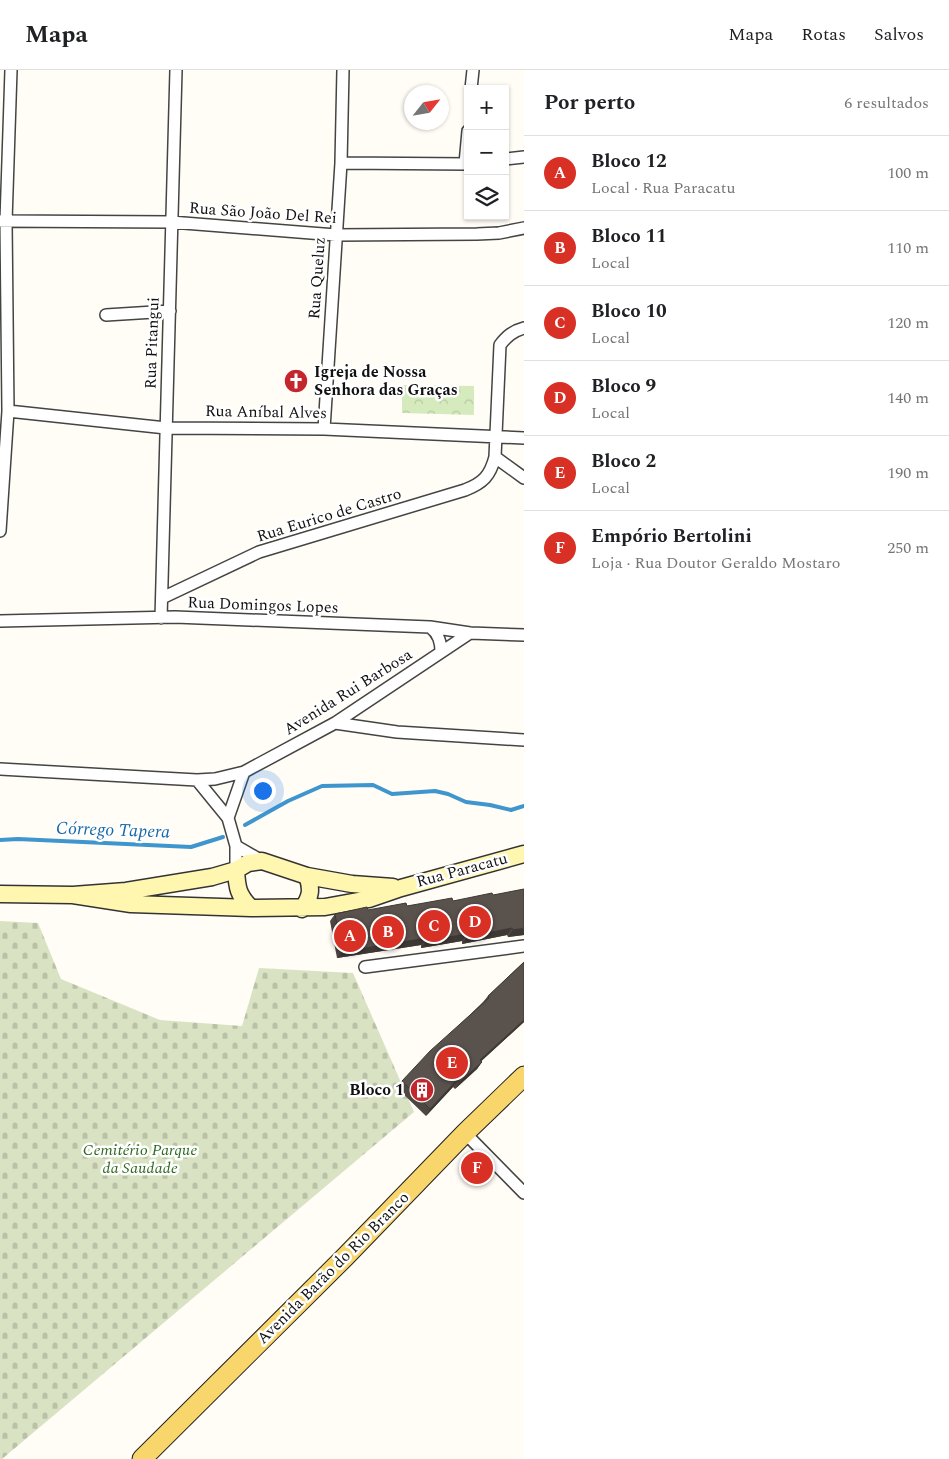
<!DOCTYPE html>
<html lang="pt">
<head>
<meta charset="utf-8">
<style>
	:root { --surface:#fff; --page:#f6f6f6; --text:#202124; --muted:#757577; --line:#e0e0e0; --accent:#d93025 }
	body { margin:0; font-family:Spectral,serif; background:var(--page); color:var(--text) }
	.controls { position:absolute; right:15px; top:15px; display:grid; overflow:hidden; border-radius:0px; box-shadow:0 1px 4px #0004 }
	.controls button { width:45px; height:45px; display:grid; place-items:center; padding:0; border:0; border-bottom:1px solid var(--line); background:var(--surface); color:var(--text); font:25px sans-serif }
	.compass { position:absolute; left:404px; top:15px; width:45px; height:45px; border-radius:50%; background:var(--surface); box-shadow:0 1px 4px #0004; rotate:59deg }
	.you { position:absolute; left:262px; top:720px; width:18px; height:18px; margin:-12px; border:4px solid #fff; border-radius:50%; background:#1a73e8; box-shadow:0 0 0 8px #1a73e833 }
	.badge { display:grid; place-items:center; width:32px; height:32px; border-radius:50%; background:var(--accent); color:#fff; font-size:16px; font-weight:700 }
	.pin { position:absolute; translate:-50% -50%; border:2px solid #fff; box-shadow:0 1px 5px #0006 }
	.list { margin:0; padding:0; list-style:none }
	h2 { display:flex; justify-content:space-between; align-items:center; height:65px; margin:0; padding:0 20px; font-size:21px }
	h2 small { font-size:16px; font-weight:400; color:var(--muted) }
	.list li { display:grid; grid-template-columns:32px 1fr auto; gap:15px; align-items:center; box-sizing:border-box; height:75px; padding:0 20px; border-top:1px solid var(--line) }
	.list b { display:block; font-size:19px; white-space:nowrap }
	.list p { margin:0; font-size:16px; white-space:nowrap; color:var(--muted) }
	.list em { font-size:16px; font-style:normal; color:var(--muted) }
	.icon { flex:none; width:28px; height:28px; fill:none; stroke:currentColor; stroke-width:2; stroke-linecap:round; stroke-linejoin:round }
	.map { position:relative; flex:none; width:524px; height:1389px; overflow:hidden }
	header { display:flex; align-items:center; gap:30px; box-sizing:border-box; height:70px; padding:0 25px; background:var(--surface); border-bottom:1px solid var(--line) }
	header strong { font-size:24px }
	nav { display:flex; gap:28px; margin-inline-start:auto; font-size:18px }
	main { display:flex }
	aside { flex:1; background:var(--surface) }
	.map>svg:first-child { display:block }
	.cemetery { fill:url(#cemetery-stones) }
	.park { fill:url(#park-crowns) }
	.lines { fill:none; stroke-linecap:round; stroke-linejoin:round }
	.stream { stroke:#3f96cf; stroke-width:4 }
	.minor-casing { stroke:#444; stroke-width:14 }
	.secondary-casing { stroke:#333; stroke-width:19 }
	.primary-casing { stroke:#222; stroke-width:21 }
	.minor { stroke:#fff; stroke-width:11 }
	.secondary { stroke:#fff6b0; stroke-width:16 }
	.primary { stroke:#f9d66b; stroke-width:19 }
	.wall { fill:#4d4742 }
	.shaded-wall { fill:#3f3936 }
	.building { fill:#5a524d; stroke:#3f3936 }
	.labels { text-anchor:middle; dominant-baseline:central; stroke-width:5; stroke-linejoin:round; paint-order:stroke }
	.street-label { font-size:16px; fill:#111; stroke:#fff }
	.poi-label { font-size:16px; font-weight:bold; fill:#111; stroke:#fff; text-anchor:start }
	.park-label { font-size:16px; font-style:italic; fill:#2f6b1f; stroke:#fff }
	.water-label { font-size:18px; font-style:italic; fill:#1768a6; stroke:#fff }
</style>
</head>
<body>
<header>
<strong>Mapa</strong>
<nav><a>Mapa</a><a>Rotas</a><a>Salvos</a></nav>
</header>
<main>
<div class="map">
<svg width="524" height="1389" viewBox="0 0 524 1389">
	<defs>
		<pattern id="cemetery-stones" width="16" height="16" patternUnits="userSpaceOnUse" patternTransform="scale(1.25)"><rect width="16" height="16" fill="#d9e3c4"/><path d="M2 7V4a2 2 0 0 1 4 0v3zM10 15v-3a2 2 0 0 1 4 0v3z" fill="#b9c2a7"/></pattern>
		<pattern id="park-crowns" width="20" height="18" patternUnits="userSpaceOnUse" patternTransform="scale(1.25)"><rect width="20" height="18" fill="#d5ebbd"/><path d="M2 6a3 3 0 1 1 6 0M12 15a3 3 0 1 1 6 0" fill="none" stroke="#b6c8a1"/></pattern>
	</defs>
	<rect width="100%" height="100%" fill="#fffdf5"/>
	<path class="cemetery" d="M0,851L38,853L61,909L160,950L242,956L259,898L353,903L414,1042L2,1389H0Z"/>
	<path class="park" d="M402,315L474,316V345L402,343Z"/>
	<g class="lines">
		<path class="stream" d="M245,755L288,731L322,716L373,715L392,724L435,721L448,724L466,732L490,735L511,740L524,736
			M0,770L18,769L191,777L223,767"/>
		<g class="minor-casing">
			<path id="minor" d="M471,19L473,0
				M505,89L524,87
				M341,93L468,94
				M465,94L468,61
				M0,151L171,152L336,165L477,164L499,163L524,158
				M106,245L170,241
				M8,341L166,358L324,359L524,368
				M324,359L341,93L343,0
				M495,387L524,408
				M0,461L8,341L6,151L11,0
				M162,528L259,482L465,420C483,413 490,406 495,387L500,275C507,266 513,261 524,258
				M161,548L176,0
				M0,551L175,547L430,557L470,563L524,565
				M430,557C439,564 441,572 441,582
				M335,653L397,662L524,670
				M0,699L197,710L215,709L244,702L335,653L470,563
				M197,710L228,748L236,776V800
				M228,748L244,702
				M236,776L262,791
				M365,897L524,876
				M465,1063L524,1123"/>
		</g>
		<g class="secondary-casing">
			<path id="secondary" d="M236,800C237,818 238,825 251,838
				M0,824L73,825L126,821L212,807L236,800L248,793L262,791L307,806L352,814L393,817
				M73,825L131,834L251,838L325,837L369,829L401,818L524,784
				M302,839C311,827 312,819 307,806"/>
		</g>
		<g class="primary-casing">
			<path id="primary" d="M142,1389L345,1187L465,1063L524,1006"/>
		</g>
		<use href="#minor" class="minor"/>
		<use href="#secondary" class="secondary"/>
		<use href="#primary" class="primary"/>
	</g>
	<path class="wall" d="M493,825L524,865L508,867L507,865L462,874V871L421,878V875L337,888L330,851L335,844L407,836L453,831Z
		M524,892V952L481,991L482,992L477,999L455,1019L453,1017L426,1046L397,1018L402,1011L483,932L488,926Z"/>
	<path class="shaded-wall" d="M512,858L507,865L462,874L467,867Z
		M524,858V865L508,867L513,860Z
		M467,864L462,871L421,878L426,871Z
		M426,868L421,875L337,888L342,882Z
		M524,950V952L475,997L480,990Z
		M482,992L477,999L455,1019L460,1012Z
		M457,1010L453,1017L426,1046L430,1039Z"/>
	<path class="building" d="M524,819V858L513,860L512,858L467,867V864L426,871V868L342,882L335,844L367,837L368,840L406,833L407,836L452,828L453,831L492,823L493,825Z
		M524,892V950L480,990L482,992L460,1012L457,1010L430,1039L402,1011L430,981L489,928L488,926Z"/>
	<defs>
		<g id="church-disc" transform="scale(1.25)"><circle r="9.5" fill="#c4262e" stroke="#fff"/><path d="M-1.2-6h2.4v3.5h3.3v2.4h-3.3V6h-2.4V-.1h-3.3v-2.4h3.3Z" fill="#fff"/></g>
		<g id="building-disc" transform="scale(1.25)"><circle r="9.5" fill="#c4262e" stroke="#fff"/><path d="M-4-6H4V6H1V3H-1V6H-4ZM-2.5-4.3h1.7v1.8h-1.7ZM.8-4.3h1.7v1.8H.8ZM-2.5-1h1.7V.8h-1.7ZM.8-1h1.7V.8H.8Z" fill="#fff"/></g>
	</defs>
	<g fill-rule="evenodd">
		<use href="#church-disc" x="296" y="311"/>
		<use href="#building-disc" x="422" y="1020"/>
	</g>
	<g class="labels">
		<g class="street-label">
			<text transform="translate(263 143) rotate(4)">Rua São João Del Rei</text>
			<text transform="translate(317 208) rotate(-86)">Rua Queluz</text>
			<text transform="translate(152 273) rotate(-88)">Rua Pitangui</text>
			<text transform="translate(266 342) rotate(1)">Rua Aníbal Alves</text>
			<text transform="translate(329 445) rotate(-17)">Rua Eurico de Castro</text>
			<text transform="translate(263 535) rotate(2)">Rua Domingos Lopes</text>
			<text transform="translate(348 622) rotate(-32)">Avenida Rui Barbosa</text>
			<text transform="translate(462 800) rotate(-15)">Rua Paracatu</text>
			<text transform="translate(333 1198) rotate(-45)">Avenida Barão do Rio Branco</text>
		</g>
		<g class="poi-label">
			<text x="314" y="302">Igreja de Nossa<tspan x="314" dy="18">Senhora das Graças</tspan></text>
			<text x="404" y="1020" text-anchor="end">Bloco 1</text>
		</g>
		<g class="park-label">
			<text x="140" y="1080">Cemitério Parque<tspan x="140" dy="18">da Saudade</tspan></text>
		</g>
		<g class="water-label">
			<text transform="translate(113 760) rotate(2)">Córrego Tapera</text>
		</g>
	</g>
</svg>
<div class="controls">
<button>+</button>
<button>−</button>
<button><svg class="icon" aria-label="layers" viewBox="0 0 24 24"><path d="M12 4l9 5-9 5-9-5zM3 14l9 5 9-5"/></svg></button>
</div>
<svg class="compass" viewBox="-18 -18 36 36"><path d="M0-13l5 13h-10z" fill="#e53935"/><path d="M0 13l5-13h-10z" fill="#757577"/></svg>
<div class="you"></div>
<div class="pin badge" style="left:350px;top:866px">A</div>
<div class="pin badge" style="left:388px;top:862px">B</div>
<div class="pin badge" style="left:434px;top:856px">C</div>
<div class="pin badge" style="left:475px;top:852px">D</div>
<div class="pin badge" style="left:452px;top:993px">E</div>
<div class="pin badge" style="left:477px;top:1098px">F</div>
</div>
<aside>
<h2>Por perto<small>6 resultados</small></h2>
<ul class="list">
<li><span class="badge">A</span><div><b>Bloco 12</b><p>Local · Rua Paracatu</p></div><em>100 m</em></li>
<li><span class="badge">B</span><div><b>Bloco 11</b><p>Local</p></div><em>110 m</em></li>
<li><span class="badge">C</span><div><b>Bloco 10</b><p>Local</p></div><em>120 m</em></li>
<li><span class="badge">D</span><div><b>Bloco 9</b><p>Local</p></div><em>140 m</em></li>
<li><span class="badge">E</span><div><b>Bloco 2</b><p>Local</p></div><em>190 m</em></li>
<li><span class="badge">F</span><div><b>Empório Bertolini</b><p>Loja · Rua Doutor Geraldo Mostaro</p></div><em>250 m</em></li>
</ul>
</aside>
</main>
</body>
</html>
